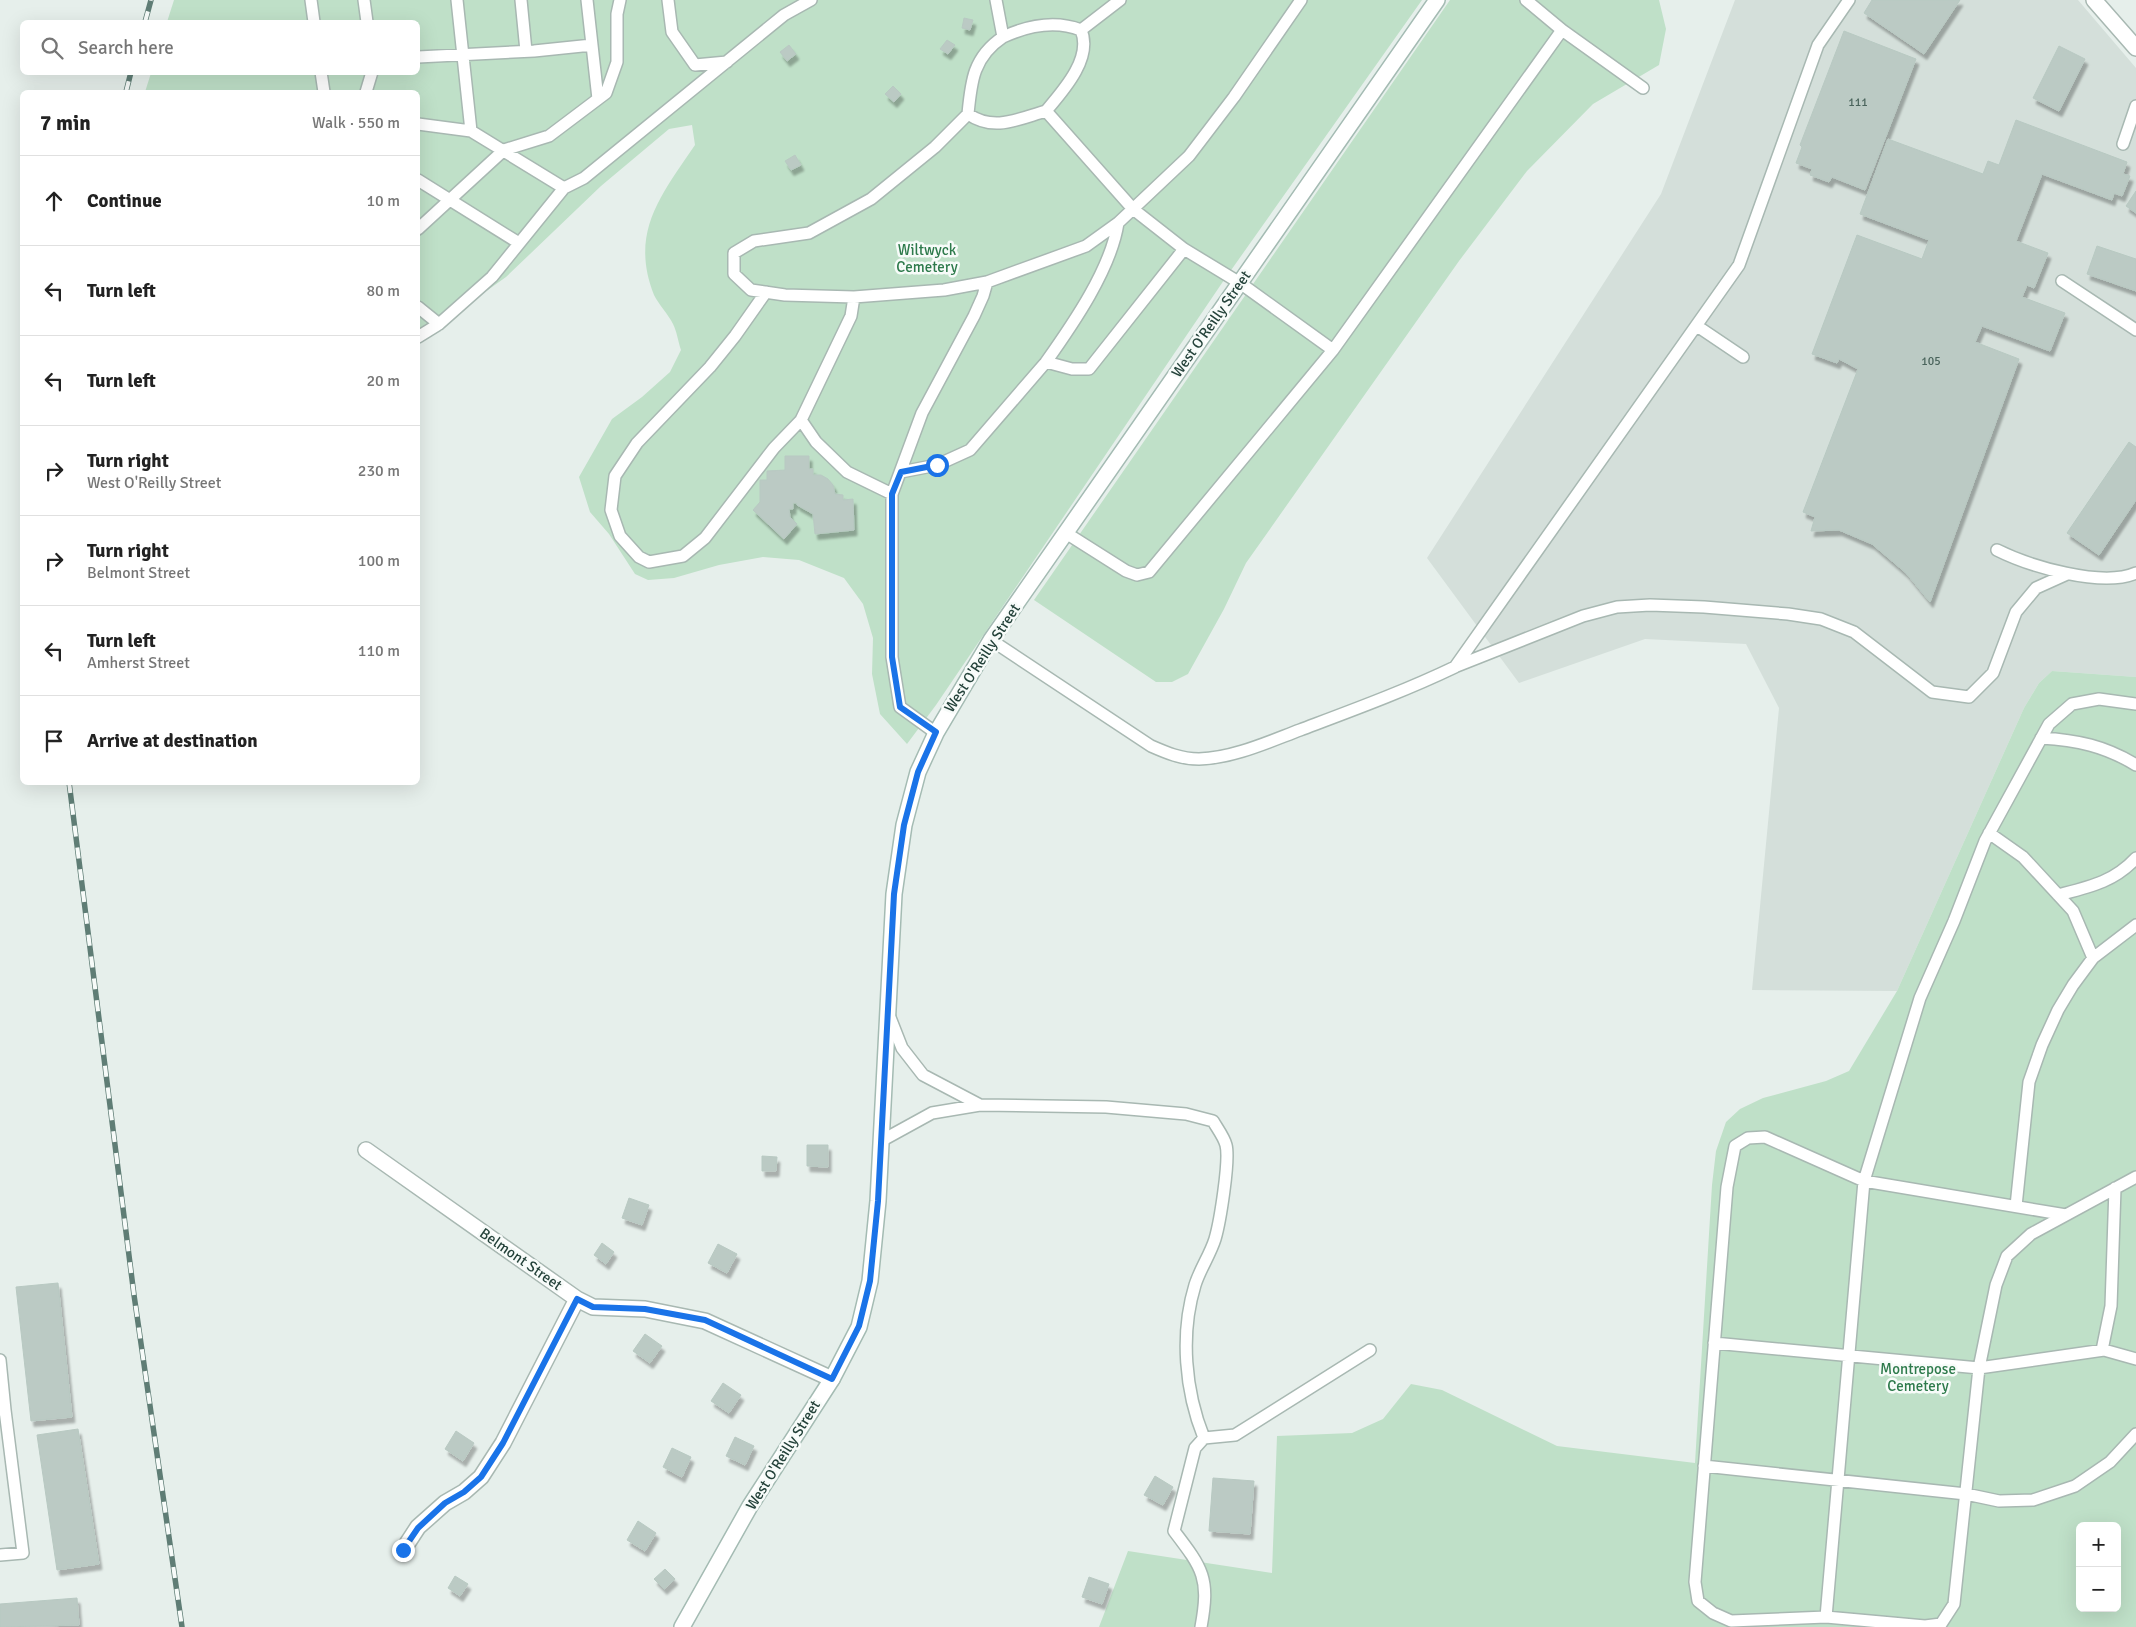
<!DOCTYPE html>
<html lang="en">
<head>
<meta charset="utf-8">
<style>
	:root { --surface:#fff; --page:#f6f6f6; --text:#222; --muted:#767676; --line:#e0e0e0 }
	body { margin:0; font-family:Signika,sans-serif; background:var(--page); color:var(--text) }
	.controls { position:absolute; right:15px; bottom:15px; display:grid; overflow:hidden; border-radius:8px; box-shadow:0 5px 20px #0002 }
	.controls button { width:45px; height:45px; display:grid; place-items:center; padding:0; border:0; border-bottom:1px solid var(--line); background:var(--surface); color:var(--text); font:25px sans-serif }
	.stop { position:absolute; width:15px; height:15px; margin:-11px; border:4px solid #1a73e8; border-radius:50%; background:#fff }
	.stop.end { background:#1a73e8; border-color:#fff; box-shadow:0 1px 5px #0008 }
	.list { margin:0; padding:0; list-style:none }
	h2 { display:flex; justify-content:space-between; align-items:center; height:65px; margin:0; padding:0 20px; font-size:21px }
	h2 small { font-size:16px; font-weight:400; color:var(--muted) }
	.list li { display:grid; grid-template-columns:32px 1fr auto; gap:15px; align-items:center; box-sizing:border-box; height:90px; padding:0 20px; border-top:1px solid var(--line) }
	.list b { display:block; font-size:19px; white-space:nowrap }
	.list p { margin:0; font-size:16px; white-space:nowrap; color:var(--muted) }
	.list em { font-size:16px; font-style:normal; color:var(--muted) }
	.icon { flex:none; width:28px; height:28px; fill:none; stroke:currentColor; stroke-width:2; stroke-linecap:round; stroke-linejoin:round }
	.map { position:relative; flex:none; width:2136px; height:1627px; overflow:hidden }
	.search { position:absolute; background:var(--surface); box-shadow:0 5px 20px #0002; left:20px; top:20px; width:400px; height:55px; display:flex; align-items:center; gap:12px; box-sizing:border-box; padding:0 18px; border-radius:8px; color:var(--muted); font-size:19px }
	.panel { position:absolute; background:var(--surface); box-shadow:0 5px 20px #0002; left:20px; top:90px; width:400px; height:695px; border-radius:8px }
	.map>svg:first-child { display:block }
	.built { fill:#d4dfda }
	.green { fill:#bfe0c8; fill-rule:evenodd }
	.building { fill:#bbcac4; stroke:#b8c9c2; filter:url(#shadow) }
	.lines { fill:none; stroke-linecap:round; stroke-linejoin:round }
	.lane-casing { stroke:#a8b8b2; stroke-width:14 }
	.street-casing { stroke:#a8b8b2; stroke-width:18 }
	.secondary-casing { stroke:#a4bbb3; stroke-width:18 }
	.lane { stroke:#fff; stroke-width:11 }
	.street { stroke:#fff; stroke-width:15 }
	.secondary { stroke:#fff; stroke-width:15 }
	.rail-casing { stroke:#5f7d75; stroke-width:5.5 }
	.rail { stroke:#f7fbf9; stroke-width:4; stroke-dasharray:11; stroke-linecap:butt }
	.route { stroke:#1a73e8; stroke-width:6 }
	.labels { text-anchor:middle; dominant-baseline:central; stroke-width:5; stroke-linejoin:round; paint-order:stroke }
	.number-label { font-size:12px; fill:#4a645c }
	.park-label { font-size:15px; fill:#2d7a4b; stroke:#f7fbf9 }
	.street-label { font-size:15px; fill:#24423a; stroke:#f7fbf9 }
</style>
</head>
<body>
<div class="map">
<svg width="2136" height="1627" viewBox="0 0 2136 1627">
	<defs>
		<filter id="shadow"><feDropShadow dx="3" dy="5.5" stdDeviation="1" flood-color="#0004"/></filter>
	</defs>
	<rect width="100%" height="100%" fill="#e6efeb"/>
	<path class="built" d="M1735,0H2078L2136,68V677L2052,671L2039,683L2024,708L1897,991L1752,990L1779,708L1746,644L1645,639L1519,683L1427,558L1661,194Z"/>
	<path class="green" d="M174,0H1422L1222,283L936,705L907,744L880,714L872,674L873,638L863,604L844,578L799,560L763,557L719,565L674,578L648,580L635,574L609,534L590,512L579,477L612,419L642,397L670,372L681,350C678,341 677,332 673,324C668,314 659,305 654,295C629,232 662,194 695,145L692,125L669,129L601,186L506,277L418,340V92H145L151,73L418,72V22H167Z
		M1450,0H1659L1666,29L1659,65L1593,104L1527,171L1459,261L1246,563L1224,609L1188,674L1172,682H1156L1034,600Z
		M2052,671L2136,677V1627H1099L1128,1551L1272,1573L1277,1436L1352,1433L1383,1419L1411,1384L1442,1390L1557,1446L1695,1463L1712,1185L1716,1151L1726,1122L1740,1109L1763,1098L1826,1081L1849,1071L1897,991L2024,708L2039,683ZM2080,1526H2117V1608H2080Z"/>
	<path class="building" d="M1872,0H1960L1924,54L1864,13Z
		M964,18L973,20L970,30L962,28Z
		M1844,31L1916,59L1865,190L1832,177L1829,182L1810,175L1812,169L1796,163L1802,147L1800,145Z
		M947,40L955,45L948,54L940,49Z
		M789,45L796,54L787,61L780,52Z
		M2059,46L2085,59L2059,111L2033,98Z
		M893,86L901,94L894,102L885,94Z
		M2016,120L2127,162L2123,174L2130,176L2122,196L2114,193L2112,200L2042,174L2016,241L2048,253L2034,288L2027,285L2022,297L2065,313L2050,351L1982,326L1975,342L2019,359L1930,602L1906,573L1872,544L1839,530L1811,531L1815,517L1803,512L1858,369L1839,359L1837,363L1812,354L1857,235L1922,259L1929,240L1860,214L1888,139L1983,174L1988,161L1999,165Z
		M795,155L801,165L791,170L785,161Z
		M2136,191V213L2126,206Z
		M2097,246L2136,259V291L2087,274Z
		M2129,442L2136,447V500L2099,555L2067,533Z
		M785,456H809V469H813V475H821L828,479L833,485L835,494L843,495V500L853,499L854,530L815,534L813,514L797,505V503H793V509H789L790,517L797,524L784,539L753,510L760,502V480H767V471L785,470Z
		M807,1145H828V1167L807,1166Z
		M762,1156L777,1157L776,1171H762Z
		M629,1198L649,1205L642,1225L622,1218Z
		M602,1243L614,1252L606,1264L594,1255Z
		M718,1244L737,1254L727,1273L708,1263Z
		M58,1283L72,1417L31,1421L16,1287Z
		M645,1334L662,1346L650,1363L633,1351Z
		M723,1383L741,1395L729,1413L711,1401Z
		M78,1429L99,1564L57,1570L37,1435Z
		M456,1431L474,1443L463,1461L445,1449Z
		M735,1437L754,1446L745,1465L726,1456Z
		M672,1448L691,1457L682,1477L663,1467Z
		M1155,1476L1173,1487L1163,1505L1144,1495Z
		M1213,1478L1254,1481L1250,1534L1209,1531Z
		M638,1521L656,1533L645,1551L627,1540Z
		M665,1569L675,1579L664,1589L654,1579Z
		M455,1576L468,1584L460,1596L448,1588Z
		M1089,1577L1109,1584L1102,1604L1082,1597Z
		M77,1598L79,1625L0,1627V1604Z"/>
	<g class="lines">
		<g class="lane-casing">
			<path id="lane" d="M311,0L314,22
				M364,0L367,22
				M457,0L471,131
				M521,0L526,51
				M587,0L598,99
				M668,0L672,32L695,65L727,62
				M1301,0L1234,97L1189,156L1118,223L1086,246L987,282L944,290L854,297L785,295L751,290L734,274V253L754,241L809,233L871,199L935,147L968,114C994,132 1018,119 1046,111L1133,209L1184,249L1240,283L1333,350
				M1562,30L1643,88
				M1003,37C1027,26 1055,20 1081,30
				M418,57L534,51L592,45
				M321,72L324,92
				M366,92L372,72
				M1046,111C1063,91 1093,58 1081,30L1120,0
				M968,114C971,82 973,57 1003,37L996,0
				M418,124L471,131L564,188L584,178L784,15L811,0
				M2123,144L2136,106
				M418,180L519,243
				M418,229L504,150L549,136L606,93L617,62V14L620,0
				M2062,281L2136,330
				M766,292L735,336L710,367L637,443L615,476L611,510L620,536L639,557L649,562L683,556L705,538L774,448L801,420L851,316L854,297
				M418,307L439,324
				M1697,326L1743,357
				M418,337L439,324L492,277L564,188
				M1046,362C1073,324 1111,269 1118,223
				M801,420L816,442L847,472L892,494
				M901,472L937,465L970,450L1046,362L1072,369H1089L1184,249
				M1066,533L1126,571L1137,575L1149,572L1333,350L1562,30L1526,0
				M1997,550C2029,566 2102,588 2136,573
				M991,640L1151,746C1167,753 1181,759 1199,759C1233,758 1268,742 1300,730C1353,710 1405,691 1455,667L1739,265L1818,45L1849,0
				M1457,666L1583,616L1617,607L1650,605L1704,607L1788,614L1821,619L1854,632L1932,692L1969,697L1993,673L2016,612L2036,588L2067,574
				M936,733L900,707L892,657V494L922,413L974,316L983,296L987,282
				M2041,738C2077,740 2105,746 2136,765
				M1989,833L2023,857L2073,911L2093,958
				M2058,895C2089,887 2114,882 2136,858
				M889,1015L902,1048L923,1075L980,1105
				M881,1141L932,1113L980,1105L1106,1107L1186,1114L1213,1121C1217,1128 1224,1137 1226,1145C1230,1160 1220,1222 1215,1239C1210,1255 1200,1269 1195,1285C1180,1334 1185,1391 1204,1438L1235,1435L1370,1350
				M2016,1206L2029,1082L2042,1045L2058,1010L2073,985L2093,958L2136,925
				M2066,1215L1864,1181L1765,1137L1748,1138L1735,1146L1727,1187L1695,1582L1698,1601L1713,1613L1731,1621L1826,1617L1925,1626L1941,1624L1954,1604L1979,1368L1996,1285L2007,1256L2031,1234L2136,1177
				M1714,1343L1979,1368L2104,1350L2136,1359
				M2102,1350L2111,1306L2115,1188
				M0,1360L5,1410
				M0,1410H5L23,1553L0,1555
				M1704,1466L1966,1494L1999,1501L2033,1500L2075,1486L2110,1462L2136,1434
				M1826,1617L1864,1181L1920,998L1954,921L1985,841L2049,724L2072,704L2099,699L2136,704
				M1201,1627C1210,1578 1203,1569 1174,1531L1195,1448L1204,1438"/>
		</g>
		<g class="street-casing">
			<path id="street" d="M2094,0L2136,48
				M366,1150L577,1299L593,1307L645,1309L705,1321L832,1379
				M403,1550L418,1527L445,1503L464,1492L481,1477L503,1443L577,1299"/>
		</g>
		<g class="secondary-casing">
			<path id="secondary" d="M682,1627L750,1506L832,1379L859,1327L870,1281L878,1201L894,894L904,825L918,772L936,733L991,640L1437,0"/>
		</g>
		<use href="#lane" class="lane"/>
		<use href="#street" class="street"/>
		<use href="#secondary" class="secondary"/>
		<g class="rail-casing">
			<path id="rail" d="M145,22L151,0
				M126,92L131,72
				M69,782L134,1295L182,1627"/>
		</g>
		<use href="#rail" class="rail"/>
	</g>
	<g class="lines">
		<path class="route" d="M403,1550L418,1528L445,1503L464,1492L481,1477L503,1443L577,1299L593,1307L645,1309L705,1320L832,1379L859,1326L870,1281L878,1201L894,894L904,825L918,772L936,732L900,707L892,657V494L901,472L937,465"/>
	</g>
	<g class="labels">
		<g class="number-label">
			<text x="1858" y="102">111</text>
			<text x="1931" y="361">105</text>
		</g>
		<g class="park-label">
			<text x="927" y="250">Wiltwyck<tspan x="927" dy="17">Cemetery</tspan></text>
			<text x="1918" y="1369">Montrepose<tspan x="1918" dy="17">Cemetery</tspan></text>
		</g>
		<g class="street-label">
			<text transform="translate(1211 324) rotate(-55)">West O'Reilly Street</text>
			<text transform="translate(982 658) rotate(-57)">West O'Reilly Street</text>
			<text transform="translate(521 1259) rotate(35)">Belmont Street</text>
			<text transform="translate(783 1455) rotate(-58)">West O'Reilly Street</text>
		</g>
	</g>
</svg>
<div class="controls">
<button>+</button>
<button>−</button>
</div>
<div class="stop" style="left:937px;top:465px"></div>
<div class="stop end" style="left:403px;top:1550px"></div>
<div class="search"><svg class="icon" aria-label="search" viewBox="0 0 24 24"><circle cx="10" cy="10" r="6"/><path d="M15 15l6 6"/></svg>Search here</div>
<section class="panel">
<h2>7 min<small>Walk · 550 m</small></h2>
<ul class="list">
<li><svg class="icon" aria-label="ahead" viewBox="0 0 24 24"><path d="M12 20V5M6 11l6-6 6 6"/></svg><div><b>Continue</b></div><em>10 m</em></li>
<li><svg class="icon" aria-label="left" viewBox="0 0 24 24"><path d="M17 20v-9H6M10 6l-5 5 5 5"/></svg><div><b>Turn left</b></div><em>80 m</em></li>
<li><svg class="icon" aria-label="left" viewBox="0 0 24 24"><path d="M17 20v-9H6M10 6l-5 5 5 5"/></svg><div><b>Turn left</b></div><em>20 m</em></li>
<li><svg class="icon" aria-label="right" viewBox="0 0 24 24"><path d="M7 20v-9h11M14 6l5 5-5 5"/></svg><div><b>Turn right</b><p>West O'Reilly Street</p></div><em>230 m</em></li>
<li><svg class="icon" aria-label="right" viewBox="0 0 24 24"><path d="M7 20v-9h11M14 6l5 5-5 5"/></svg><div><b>Turn right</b><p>Belmont Street</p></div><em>100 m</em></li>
<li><svg class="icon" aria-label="left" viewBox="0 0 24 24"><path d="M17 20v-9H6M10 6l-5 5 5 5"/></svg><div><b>Turn left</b><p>Amherst Street</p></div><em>110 m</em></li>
<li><svg class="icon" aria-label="arrive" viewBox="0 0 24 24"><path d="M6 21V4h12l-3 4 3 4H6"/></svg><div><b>Arrive at destination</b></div></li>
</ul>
</section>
</div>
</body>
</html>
